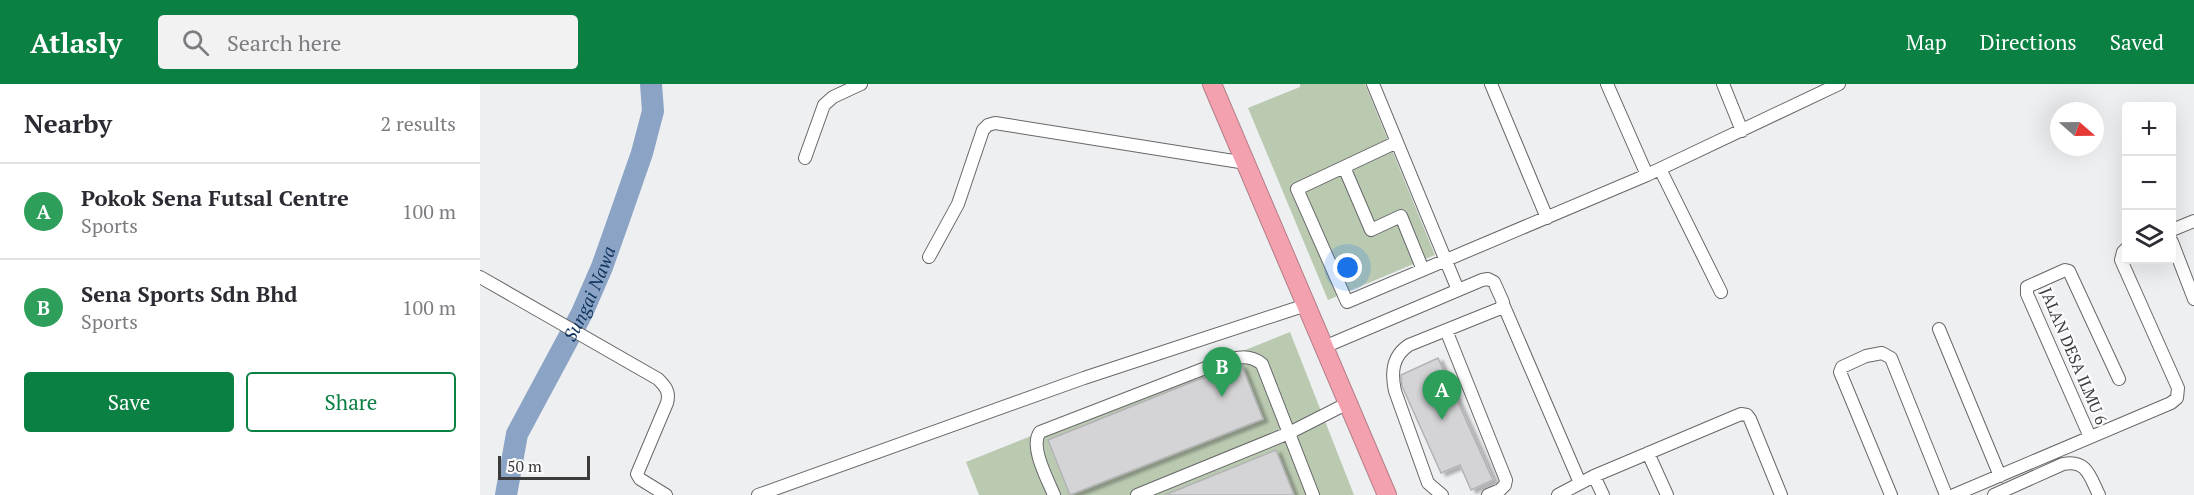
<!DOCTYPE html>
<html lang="en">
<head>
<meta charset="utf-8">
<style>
	:root { --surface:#fff; --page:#f2f2f3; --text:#2b2b33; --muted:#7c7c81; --line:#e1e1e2; --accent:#0b8043 }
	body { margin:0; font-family:"PT Serif",serif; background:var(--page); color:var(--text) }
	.controls { position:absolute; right:18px; top:18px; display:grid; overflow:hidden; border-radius:6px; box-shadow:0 6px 24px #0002 }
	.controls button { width:54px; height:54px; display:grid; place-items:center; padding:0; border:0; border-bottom:2px solid var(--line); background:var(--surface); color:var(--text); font:30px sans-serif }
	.compass { position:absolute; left:1570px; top:18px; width:54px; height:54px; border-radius:50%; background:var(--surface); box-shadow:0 6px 24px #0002; rotate:110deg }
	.scale { position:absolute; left:18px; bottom:15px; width:92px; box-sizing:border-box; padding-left:6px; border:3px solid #3b3b3c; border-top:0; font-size:16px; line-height:21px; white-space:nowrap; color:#3b3b3c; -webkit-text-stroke:4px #fcfcfe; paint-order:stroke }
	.you { position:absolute; left:868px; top:184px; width:21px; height:21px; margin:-15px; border:4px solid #fff; border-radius:50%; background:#1a73e8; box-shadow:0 0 0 9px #1a73e833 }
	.badge { display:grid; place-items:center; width:39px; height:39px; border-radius:50%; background:var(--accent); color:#fff; font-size:20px; font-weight:700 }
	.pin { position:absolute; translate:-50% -50px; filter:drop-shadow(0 2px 3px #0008) }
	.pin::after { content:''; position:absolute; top:32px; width:21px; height:18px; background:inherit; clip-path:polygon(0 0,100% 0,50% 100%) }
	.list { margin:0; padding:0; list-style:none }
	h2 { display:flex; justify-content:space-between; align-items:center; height:78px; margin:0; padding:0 24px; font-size:26px }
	h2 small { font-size:20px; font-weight:400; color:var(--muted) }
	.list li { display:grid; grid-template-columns:39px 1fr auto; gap:18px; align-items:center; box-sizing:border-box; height:96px; padding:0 24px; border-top:2px solid var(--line) }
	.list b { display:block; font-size:22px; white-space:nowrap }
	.list p { margin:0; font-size:20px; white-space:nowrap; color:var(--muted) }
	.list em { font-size:20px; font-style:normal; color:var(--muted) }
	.actions { display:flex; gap:12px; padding:18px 24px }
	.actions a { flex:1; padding:14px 0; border:2px solid var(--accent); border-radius:6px; text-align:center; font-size:21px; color:var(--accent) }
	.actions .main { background:var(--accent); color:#fff }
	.icon { flex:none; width:33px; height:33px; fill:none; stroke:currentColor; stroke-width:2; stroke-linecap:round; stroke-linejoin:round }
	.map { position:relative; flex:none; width:1714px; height:411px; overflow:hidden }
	header { display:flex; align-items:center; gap:36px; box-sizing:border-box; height:84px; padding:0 30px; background:var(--accent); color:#fff }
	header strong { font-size:28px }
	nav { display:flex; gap:33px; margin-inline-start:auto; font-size:21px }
	.search { width:420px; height:54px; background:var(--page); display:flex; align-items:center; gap:15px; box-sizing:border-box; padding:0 21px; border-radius:6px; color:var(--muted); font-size:22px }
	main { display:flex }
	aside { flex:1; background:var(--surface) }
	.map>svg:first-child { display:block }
	.green { fill:#bacab1 }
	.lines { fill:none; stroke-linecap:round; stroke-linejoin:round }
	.river { stroke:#8ba4c5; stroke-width:22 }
	.building { fill:#d4d4d6; stroke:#b3b3b5; stroke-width:1.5; filter:url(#shadow) }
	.minor-casing { stroke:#676769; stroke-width:14 }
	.highway-casing { stroke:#b37d87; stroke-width:20 }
	.minor { stroke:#fff; stroke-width:12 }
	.highway { stroke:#f3a1af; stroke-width:18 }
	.labels { text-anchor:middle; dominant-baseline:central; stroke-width:4.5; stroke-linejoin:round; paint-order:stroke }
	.street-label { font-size:16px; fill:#3b3b3c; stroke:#fcfcfe }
	.water-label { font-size:18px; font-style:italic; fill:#0d315c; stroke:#fcfcfe }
</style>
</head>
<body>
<header>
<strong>Atlasly</strong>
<div class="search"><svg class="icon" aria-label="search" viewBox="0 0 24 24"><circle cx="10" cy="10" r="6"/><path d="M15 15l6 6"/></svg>Search here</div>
<nav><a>Map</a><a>Directions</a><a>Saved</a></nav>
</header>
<main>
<aside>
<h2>Nearby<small>2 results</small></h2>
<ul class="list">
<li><span class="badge" style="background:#2e9e5b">A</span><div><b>Pokok Sena Futsal Centre</b><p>Sports</p></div><em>100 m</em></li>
<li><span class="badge" style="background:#2e9e5b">B</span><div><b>Sena Sports Sdn Bhd</b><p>Sports</p></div><em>100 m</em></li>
</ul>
<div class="actions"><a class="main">Save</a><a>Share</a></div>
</aside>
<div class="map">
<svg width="1714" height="411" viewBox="0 0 1714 411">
	<defs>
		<filter id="shadow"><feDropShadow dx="5" dy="3" stdDeviation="1.5" flood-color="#0004"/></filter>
	</defs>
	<rect width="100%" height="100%" fill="#eeeff1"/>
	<path class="green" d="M820,0H885L955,171L848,216L768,24L820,3Z
		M810,248L874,411H499L486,378Z"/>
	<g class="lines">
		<path class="river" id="s1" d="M26,411L37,350L102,229L122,183L139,135L162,69L173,27L171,0"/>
	</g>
	<path class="building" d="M958,274L1013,396L991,406L980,381L961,389L922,302L921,291Z
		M758,282H762L783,335L590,411L568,356L712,298Z
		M796,366L814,411H685Z"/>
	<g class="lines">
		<g class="minor-casing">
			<path id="minor" d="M893,0L978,206
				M1011,0L1067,134
				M1127,0L1167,91
				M1243,0L1262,47
				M917,58L817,105L867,218L1167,91L1359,0
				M325,74L344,21L353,13L381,0
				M864,83L891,146L921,132L943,186
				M1180,85L1241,208
				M1692,146L1714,137
				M1692,158L1714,215
				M449,173L478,120L503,46L508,41L515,39L766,79
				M0,193L178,295C186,303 190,308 187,319L157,390L160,395L186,411
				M1023,220L1100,399
				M1459,245L1520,392
				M966,246L1026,396L1025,401L1020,406L1008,411
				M844,263L1002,196L1008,195L1014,198L1023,218L1021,224L929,261C912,272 911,289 915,307L948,399L962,411
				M1610,353L1547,210V203L1585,186L1589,187L1639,295
				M1168,369L1187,411
				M1114,392L1123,411
				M278,411L604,294L826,221
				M574,411C568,396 549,362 560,348L741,278C756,273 769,270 782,280L833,411
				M657,411L809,349L868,319
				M1078,411L1114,392L1261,330L1267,331L1270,335L1301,411
				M1411,411L1360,288L1362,283L1386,272L1402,269L1411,274L1466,411
				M1474,411L1691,319L1697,314L1698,304L1641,176L1643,168L1646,165
				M1514,411L1583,380C1607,375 1610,393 1619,411"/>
		</g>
		<g class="highway-casing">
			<path id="highway" d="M732,0L907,411"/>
		</g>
		<use href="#minor" class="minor"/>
		<use href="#highway" class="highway"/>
	</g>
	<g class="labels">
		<g class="street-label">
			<text transform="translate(1594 272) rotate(67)">JALAN DESA ILMU 6</text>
		</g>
		<g class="water-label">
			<text stroke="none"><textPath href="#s1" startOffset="220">Sungai Nawa</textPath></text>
		</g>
	</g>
</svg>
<div class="controls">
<button>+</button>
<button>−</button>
<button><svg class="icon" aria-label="layers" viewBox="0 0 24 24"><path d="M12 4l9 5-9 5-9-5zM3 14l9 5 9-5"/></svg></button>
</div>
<svg class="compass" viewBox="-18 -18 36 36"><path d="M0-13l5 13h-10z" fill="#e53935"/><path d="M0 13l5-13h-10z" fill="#7c7c81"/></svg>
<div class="scale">50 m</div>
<div class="you"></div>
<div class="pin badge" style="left:962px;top:336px;background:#2e9e5b">A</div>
<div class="pin badge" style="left:742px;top:313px;background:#2e9e5b">B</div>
</div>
</main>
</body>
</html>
